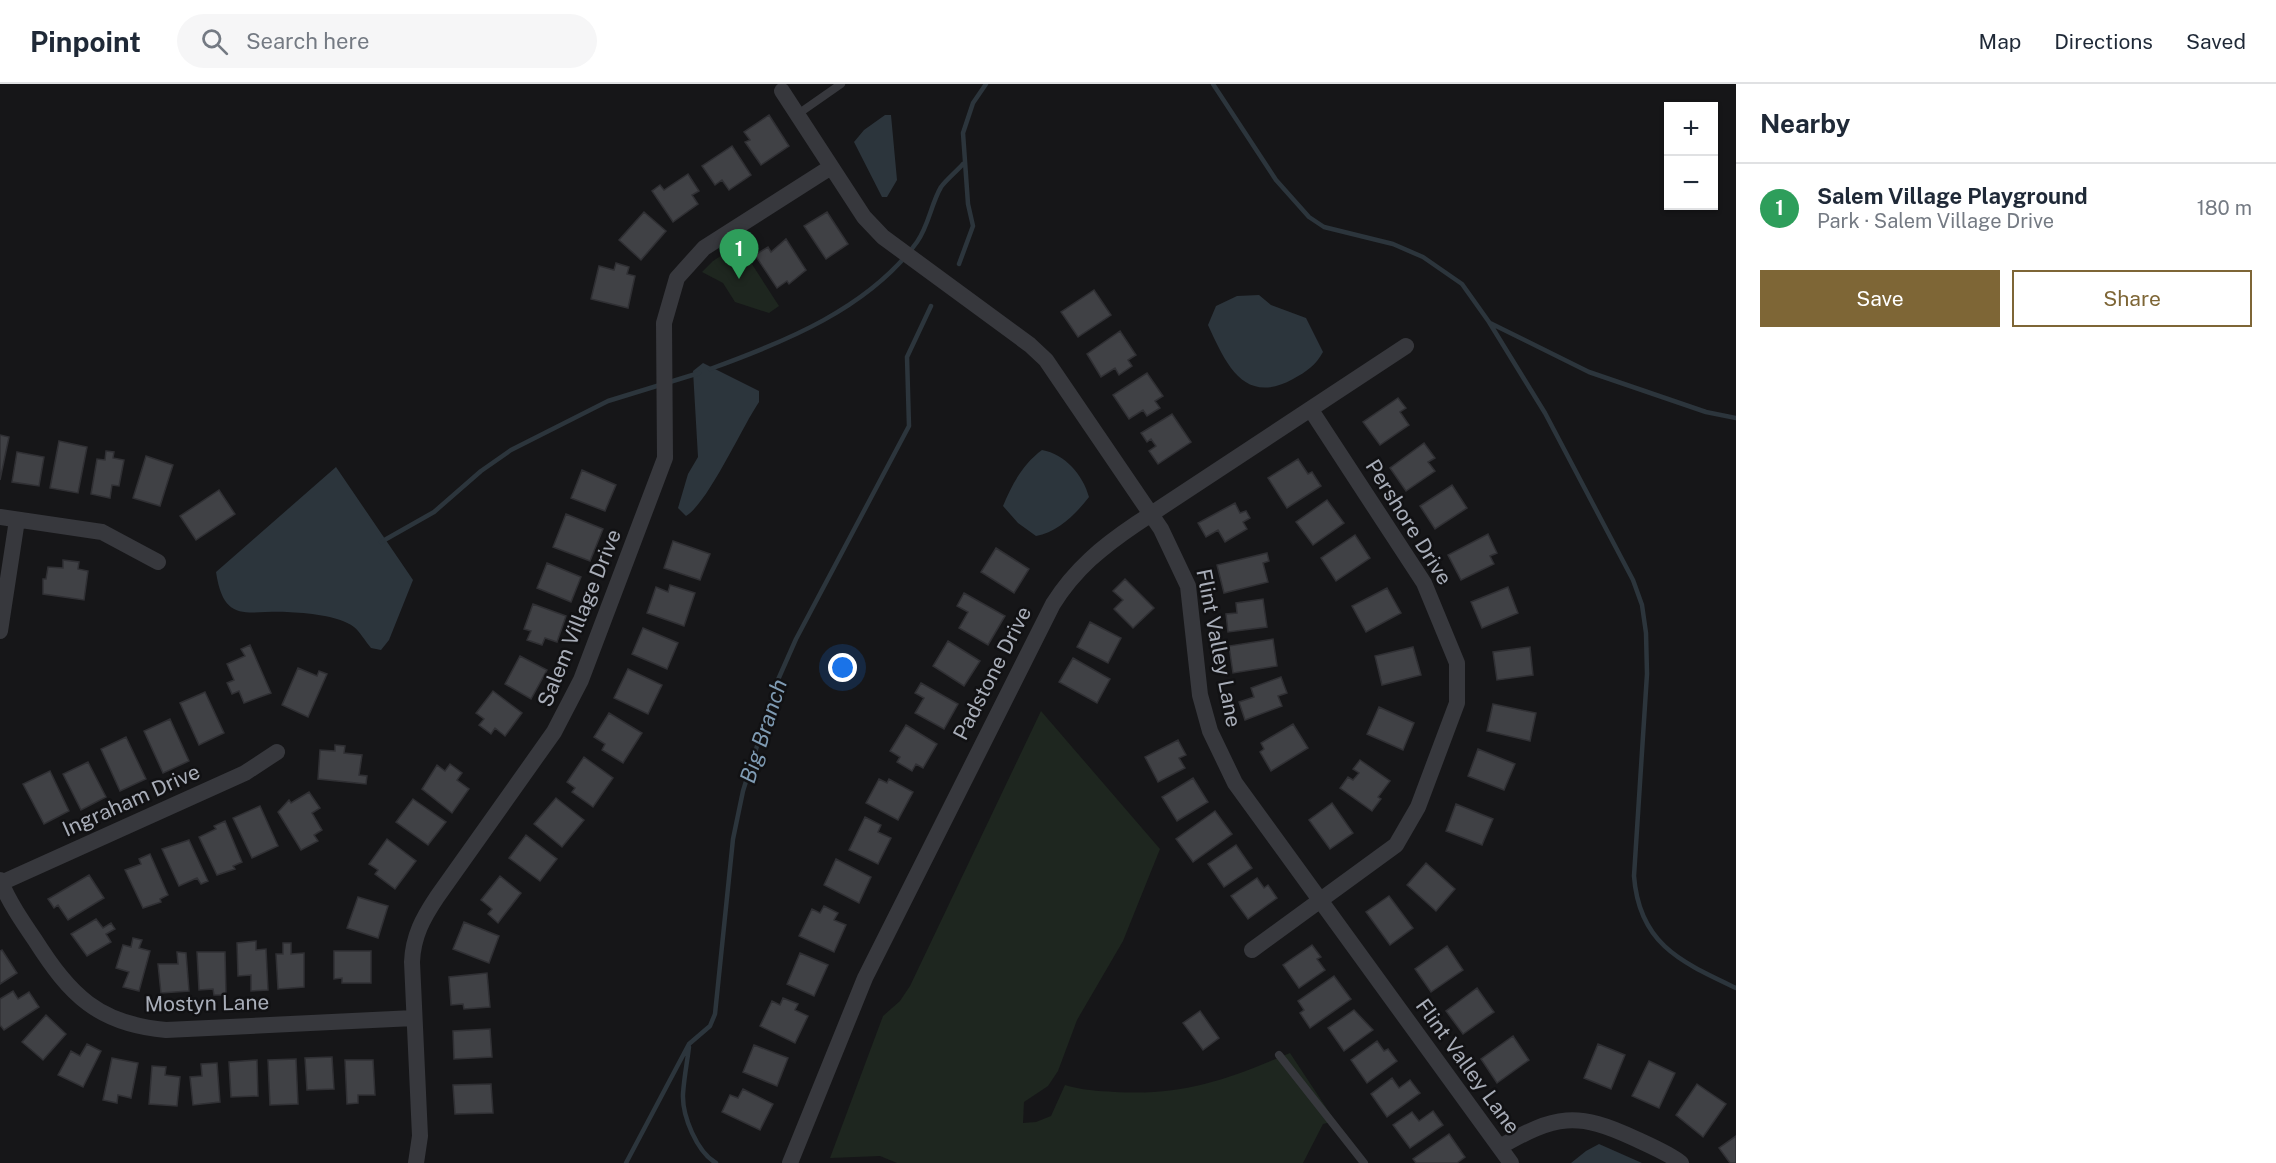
<!DOCTYPE html>
<html lang="en">
<head>
<meta charset="utf-8">
<style>
	:root { --surface:#fff; --page:#f6f6f7; --text:#1f2937; --muted:#747a83; --line:#e0e1e3; --accent:#7e6636 }
	body { margin:0; font-family:"Public Sans",sans-serif; background:var(--page); color:var(--text) }
	.controls { position:absolute; right:18px; top:18px; display:grid; overflow:hidden; border-radius:0px; box-shadow:0 2px 4px #0004 }
	.controls button { width:54px; height:54px; display:grid; place-items:center; padding:0; border:0; border-bottom:2px solid var(--line); background:var(--surface); color:var(--text); font:30px sans-serif }
	.you { position:absolute; left:843px; top:584px; width:21px; height:21px; margin:-15px; border:4px solid #fff; border-radius:50%; background:#1a73e8; box-shadow:0 0 0 9px #1a73e833 }
	.badge { display:grid; place-items:center; width:39px; height:39px; border-radius:50%; background:var(--accent); color:#fff; font-size:20px; font-weight:700 }
	.pin { position:absolute; translate:-50% -50px; filter:drop-shadow(0 2px 3px #0008) }
	.pin::after { content:''; position:absolute; top:32px; width:21px; height:18px; background:inherit; clip-path:polygon(0 0,100% 0,50% 100%) }
	.list { margin:0; padding:0; list-style:none }
	h2 { display:flex; justify-content:space-between; align-items:center; height:78px; margin:0; padding:0 24px; font-size:26px }
	h2 small { font-size:20px; font-weight:400; color:var(--muted) }
	.list li { display:grid; grid-template-columns:39px 1fr auto; gap:18px; align-items:center; box-sizing:border-box; height:90px; padding:0 24px; border-top:2px solid var(--line) }
	.list b { display:block; font-size:22px; white-space:nowrap }
	.list p { margin:0; font-size:20px; white-space:nowrap; color:var(--muted) }
	.list em { font-size:20px; font-style:normal; color:var(--muted) }
	.actions { display:flex; gap:12px; padding:18px 24px }
	.actions a { flex:1; padding:14px 0; border:2px solid var(--accent); border-radius:0px; text-align:center; font-size:21px; color:var(--accent) }
	.actions .main { background:var(--accent); color:#fff }
	.icon { flex:none; width:33px; height:33px; fill:none; stroke:currentColor; stroke-width:2; stroke-linecap:round; stroke-linejoin:round }
	.map { position:relative; flex:none; width:1736px; height:1079px; overflow:hidden }
	header { display:flex; align-items:center; gap:36px; box-sizing:border-box; height:84px; padding:0 30px; background:var(--surface); border-bottom:2px solid var(--line) }
	header strong { font-size:28px }
	nav { display:flex; gap:33px; margin-inline-start:auto; font-size:21px }
	.search { width:420px; height:54px; background:var(--page); display:flex; align-items:center; gap:15px; box-sizing:border-box; padding:0 21px; border-radius:33px; color:var(--muted); font-size:22px }
	main { display:flex }
	aside { flex:1; background:var(--surface) }
	.map>svg:first-child { display:block }
	.green { fill:#1e261f }
	.water { fill:#2c353c }
	.lines { fill:none; stroke-linecap:round; stroke-linejoin:round }
	.stream { stroke:#2c353c; stroke-width:4.5 }
	.building { fill:#404145; stroke:#303034; stroke-width:1.5 }
	.lane { stroke:#37383d; stroke-width:8 }
	.street { stroke:#37383d; stroke-width:16 }
	.labels { text-anchor:middle; dominant-baseline:central; stroke-width:5; stroke-linejoin:round; paint-order:stroke }
	.street-label { font-size:21px; fill:#a8adb8; stroke:#111113 }
	.water-label { font-size:22px; font-style:italic; fill:#7f9bb3; stroke:#111113 }
</style>
</head>
<body>
<header>
<strong>Pinpoint</strong>
<div class="search"><svg class="icon" aria-label="search" viewBox="0 0 24 24"><circle cx="10" cy="10" r="6"/><path d="M15 15l6 6"/></svg>Search here</div>
<nav><a>Map</a><a>Directions</a><a>Saved</a></nav>
</header>
<main>
<div class="map">
<svg width="1736" height="1079" viewBox="0 0 1736 1079">
	<rect width="100%" height="100%" fill="#161618"/>
	<path class="green" d="M739,160L779,222L769,229L735,218L723,199L702,188L713,177Z
		M1041,627L1160,765L1123,857L1077,936L1058,987L1048,1002L1024,1018L1023,1039L1036,1038L1051,1032L1065,1001C1081,1006 1098,1007 1115,1008C1185,1012 1228,995 1290,969L1335,1037L1323,1040L1303,1079H897L880,1072L830,1074L883,932L900,917L910,902Z"/>
	<path class="water" d="M885,31H891L897,96L887,113H882L854,58L864,46Z
		M1259,211L1271,221L1306,234L1323,268C1316,281 1306,288 1293,295C1244,322 1226,280 1208,241L1216,222L1237,212Z
		M703,279L759,307V318C742,343 708,419 686,432L678,424L688,390L698,373L693,287Z
		M1042,366C1065,370 1083,391 1089,413C1076,430 1058,448 1036,452L1018,439L1003,422C1012,400 1023,380 1042,366Z
		M336,383L413,496L389,556L381,566L371,564C366,558 360,548 354,543C338,531 306,529 287,528C247,526 224,541 216,488Z
		M1599,1060L1642,1079H1571L1586,1067Z"/>
	<g class="lines">
		<path class="stream" d="M1213,0L1276,96L1309,133L1324,143L1393,160L1423,173L1462,200L1489,238L1545,329L1633,496L1642,521L1646,549L1647,590L1634,792C1639,860 1681,878 1736,904
			M959,180L973,142L968,120L963,49L973,19L986,0
			M1490,239L1589,288L1706,328L1736,334
			M710,285C785,258 869,224 917,158C929,141 931,120 941,103C947,95 957,87 963,80
			M381,458L434,428L481,387L511,366L608,317L699,289
			M689,963C687,979 684,994 683,1010C682,1032 697,1068 716,1079
			M626,1079L689,960L710,942L715,930L733,755L743,707L777,598L796,555L909,342L907,273L931,222"/>
	</g>
	<path class="building" d="M769,31L789,62L761,81L745,58L750,56L744,48Z
		M732,62L751,91L729,106L722,96L715,101L702,82Z
		M688,90L699,107L692,111L698,120L673,138L652,107L660,101L664,106Z
		M644,128L666,147L641,176L619,156Z
		M827,128L848,160L826,175L804,142Z
		M786,155L806,186L789,200L787,197L777,204L755,171L768,163L771,168Z
		M616,179L629,183L627,190L635,192L628,224L591,215L599,182L614,186Z
		M1094,206L1111,231L1078,253L1061,228Z
		M1120,247L1136,271L1128,276L1132,282L1119,291L1115,284L1101,293L1087,270Z
		M1147,289L1163,312L1155,317L1160,324L1147,332L1143,326L1129,335L1113,311Z
		M1398,314L1406,324L1400,328L1409,341L1380,361L1363,338Z
		M1172,330L1191,358L1158,380L1149,367L1156,362L1151,355L1147,358L1141,349Z
		M0,351L9,353L0,396Z
		M59,357L87,363L78,409L50,404Z
		M1424,359L1435,374L1428,378L1435,387L1406,407L1390,384Z
		M106,367L114,368L113,374L124,376L119,402L112,401L110,414L91,410L97,375L105,376Z
		M17,368L44,373L39,402L12,398Z
		M146,372L173,381L160,422L133,414Z
		M1298,375L1308,390L1312,388L1321,402L1287,424L1268,394Z
		M582,386L616,401L605,427L571,414Z
		M1452,401L1467,424L1435,445L1420,422Z
		M219,406L235,430L196,456L180,432Z
		M1327,416L1344,439L1313,461L1296,438Z
		M1235,419L1240,429L1246,427L1250,434L1243,438L1247,445L1225,458L1218,446L1206,453L1198,439Z
		M566,430L603,445L590,477L553,463Z
		M1488,450L1497,469L1490,472L1494,480L1461,496L1448,471Z
		M1355,451L1370,474L1336,497L1321,474Z
		M673,457L710,470L700,496L664,484Z
		M996,464L1029,485L1014,509L981,488Z
		M1267,469L1269,477L1263,479L1268,498L1224,509L1217,481Z
		M63,476L79,478L78,485L88,487L84,516L43,510V495H46L48,483L63,484Z
		M547,479L581,493L571,518L537,504Z
		M1125,495L1154,524L1133,544L1114,525L1123,516L1113,507Z
		M670,501L695,509L684,542L647,529L656,503L668,508Z
		M1508,503L1518,529L1482,544L1471,518Z
		M1387,504L1401,529L1366,548L1352,522Z
		M964,509L1005,532L988,561L959,544L968,528L957,522Z
		M1263,515L1267,543L1228,548L1226,530L1237,529L1236,519Z
		M533,520L566,532L557,558L545,554L542,561L527,556L531,547L524,545Z
		M1090,538L1121,554L1108,579L1077,563Z
		M643,544L678,559L667,585L632,570Z
		M1273,555L1277,582L1233,589L1229,562Z
		M948,557L980,577L964,602L933,582Z
		M250,561L271,609L244,619L239,607L232,610L227,599L234,596L227,580L245,572L241,565Z
		M1413,563L1421,591L1382,601L1375,572Z
		M1530,563L1533,591L1497,596L1493,568Z
		M520,572L547,586L531,615L505,600Z
		M1073,574L1110,595L1097,619L1059,598Z
		M298,584L317,592L319,587L327,590L308,633L282,621Z
		M628,585L662,601L648,630L614,614Z
		M1281,593L1287,609L1278,612L1282,622L1245,636L1239,618L1254,613L1251,604Z
		M921,599L958,620L944,645L915,629L924,614L915,609Z
		M493,607L522,629L505,652L495,644L491,650L479,641L484,635L476,629Z
		M205,608L224,649L199,661L180,619Z
		M1493,620L1536,629L1530,657L1487,647Z
		M1379,623L1414,639L1403,666L1367,650Z
		M609,629L642,649L623,679L602,666L605,660L594,653Z
		M170,635L189,677L163,689L144,647Z
		M1293,640L1308,664L1271,687L1260,668L1264,665L1261,659Z
		M906,641L937,660L923,684L916,680L912,687L897,678L900,673L890,667Z
		M126,653L146,695L120,707L101,665Z
		M1178,656L1186,671L1179,674L1185,684L1158,698L1145,673Z
		M335,661L345,662L344,669L362,671L359,691L367,692L366,700L318,695L320,666L335,667Z
		M1478,665L1515,680L1504,706L1468,692Z
		M584,673L613,694L593,723L572,708L575,704L567,698Z
		M1360,676L1390,697L1378,713L1381,715L1372,727L1340,704L1348,693L1353,696L1359,689L1353,685Z
		M88,678L106,713L81,726L63,690Z
		M450,680L462,689L457,696L469,705L452,729L422,705L437,681L445,687Z
		M50,687L69,727L44,740L23,700Z
		M1193,694L1208,718L1177,737L1162,713Z
		M879,695L887,699L889,695L913,708L898,736L866,719Z
		M309,708L320,724L312,729L322,746L314,751L318,757L301,766L278,728L289,716L291,719Z
		M556,714L584,736L562,763L534,740Z
		M413,715L446,738L428,761L396,738Z
		M1332,719L1353,749L1330,765L1309,736Z
		M1456,720L1493,735L1482,761L1446,747Z
		M260,722L278,762L252,774L233,734Z
		M1215,727L1232,750L1193,778L1176,755Z
		M865,733L881,741L878,748L891,754L878,780L849,766Z
		M225,737L242,778L233,782L235,785L217,791L199,753L216,745L214,742Z
		M526,751L557,775L540,797L509,774Z
		M387,755L416,777L395,805L375,790L378,786L369,780Z
		M189,756L208,797L201,800L197,794L179,802L162,765Z
		M1236,761L1252,784L1224,803L1208,780Z
		M150,770L168,811L160,815L161,818L143,824L125,786L141,780L139,775Z
		M836,775L871,793L859,819L824,801Z
		M1426,779L1455,805L1436,827L1407,801Z
		M89,791L104,814L68,836L58,821L54,824L48,815Z
		M500,792L521,809L498,839L488,830L492,825L481,816Z
		M1257,794L1264,804L1268,801L1277,814L1248,835L1231,812Z
		M1389,812L1413,844L1390,861L1366,828Z
		M358,813L388,822L378,854L347,844Z
		M824,822L838,829L834,836L846,841L834,868L799,852L812,825L820,829Z
		M96,835L103,844L111,839L115,845L106,850L111,858L87,872L71,850Z
		M464,838L499,852L489,879L453,865Z
		M133,854L142,856L139,864L150,867L139,907L123,903L129,888L116,884L123,861L131,863Z
		M256,857V866L266,865L268,906L251,907V891L238,892L237,859Z
		M283,859H291V870L304,869V903L278,905L276,870H283Z
		M1312,861L1321,873L1317,875L1325,886L1299,904L1283,881Z
		M1447,862L1463,886L1431,908L1415,885Z
		M2,866L17,889L0,900V867Z
		M334,867H371V899H342V894L334,895Z
		M177,868L186,869L189,907L161,909L158,880H178Z
		M197,868H225L226,911H214L213,905L199,906Z
		M800,869L828,881L814,912L787,900Z
		M487,889L490,923L464,925L463,920L451,921L449,893Z
		M1334,892L1351,915L1310,944L1300,929L1304,926L1298,917Z
		M1477,904L1494,928L1463,950L1446,927Z
		M13,907L18,915L29,908L39,923L4,946L0,941V915Z
		M783,914L798,920L795,926L808,932L795,959L760,942L772,917L780,921Z
		M1354,926L1373,946L1344,967L1328,944Z
		M1200,927L1219,954L1203,966L1183,939Z
		M46,931L66,950L43,976L22,958Z
		M490,945L492,973L454,975L453,947Z
		M1513,952L1529,976L1497,999L1481,975Z
		M1377,957L1384,967L1388,965L1397,977L1367,999L1351,976Z
		M87,960L101,967L83,1003L58,991L71,967L80,972Z
		M1598,960L1625,971L1611,1005L1584,994Z
		M754,961L788,974L777,1002L743,988Z
		M332,973L334,1005L307,1006L305,974Z
		M112,974L138,979L131,1014L118,1011L117,1019L103,1016Z
		M296,975L298,1020L270,1021L268,976Z
		M257,976L258,1012L231,1013L229,978Z
		M345,976H373L375,1011H358V1019L347,1020Z
		M1649,977L1675,989L1659,1024L1632,1012Z
		M217,979L220,1018L193,1021L190,993L202,992L201,980Z
		M152,982L166,983L165,991L180,993L177,1022L149,1020Z
		M1392,994L1399,1004L1410,996L1420,1009L1387,1033L1371,1010Z
		M491,1000L493,1029L455,1030L453,1001Z
		M1697,1000L1726,1020L1703,1053L1676,1031Z
		M743,1005L773,1020L760,1046L722,1028L730,1011L738,1014Z
		M1433,1027L1443,1041L1410,1064L1393,1041L1412,1028L1419,1037Z
		M1449,1050L1465,1073L1457,1079H1416L1413,1075Z
		M1736,1052V1079H1730L1719,1064Z"/>
	<g class="lines">
		<path class="lane" d="M798,30L841,0
			M1279,971L1364,1079"/>
		<path class="street" d="M782,7L864,133L883,153L1030,261L1046,276L1161,445L1188,502L1200,611L1210,647L1235,699L1511,1079
			M0,433L102,448L158,478
			M0,547L17,436
			M0,796C9,818 22,837 35,856C70,911 98,940 166,946L414,934
			M1,799L245,689L277,668
			M1252,866L1396,761L1418,723L1457,619V579L1424,499L1311,326
			M1500,1063C1555,1031 1577,1027 1636,1055C1651,1062 1668,1069 1681,1079
			M416,1079L420,1052L412,878C413,852 423,834 437,813L554,648L581,596L665,374L664,239L677,194L704,164L831,83
			M790,1079L865,894L1053,520C1075,485 1102,463 1136,440L1406,262"/>
	</g>
	<g class="labels">
		<g class="street-label">
			<text transform="translate(1409 438) rotate(58)">Pershore Drive</text>
			<text transform="translate(579 534) rotate(-68)">Salem Village Drive</text>
			<text transform="translate(1219 564) rotate(79)">Flint Valley Lane</text>
			<text transform="translate(992 589) rotate(-63)">Padstone Drive</text>
			<text transform="translate(131 716) rotate(-24)">Ingraham Drive</text>
			<text transform="translate(207 919) rotate(-1)">Mostyn Lane</text>
			<text transform="translate(1468 982) rotate(54)">Flint Valley Lane</text>
		</g>
		<g class="water-label">
			<text transform="translate(763 647) rotate(-72)">Big Branch</text>
		</g>
	</g>
</svg>
<div class="controls">
<button>+</button>
<button>−</button>
</div>
<div class="you"></div>
<div class="pin badge" style="left:739px;top:195px;background:#2e9e5b">1</div>
</div>
<aside>
<h2>Nearby<small></small></h2>
<ul class="list">
<li><span class="badge" style="background:#2e9e5b">1</span><div><b>Salem Village Playground</b><p>Park · Salem Village Drive</p></div><em>180 m</em></li>
</ul>
<div class="actions"><a class="main">Save</a><a>Share</a></div>
</aside>
</main>
</body>
</html>
